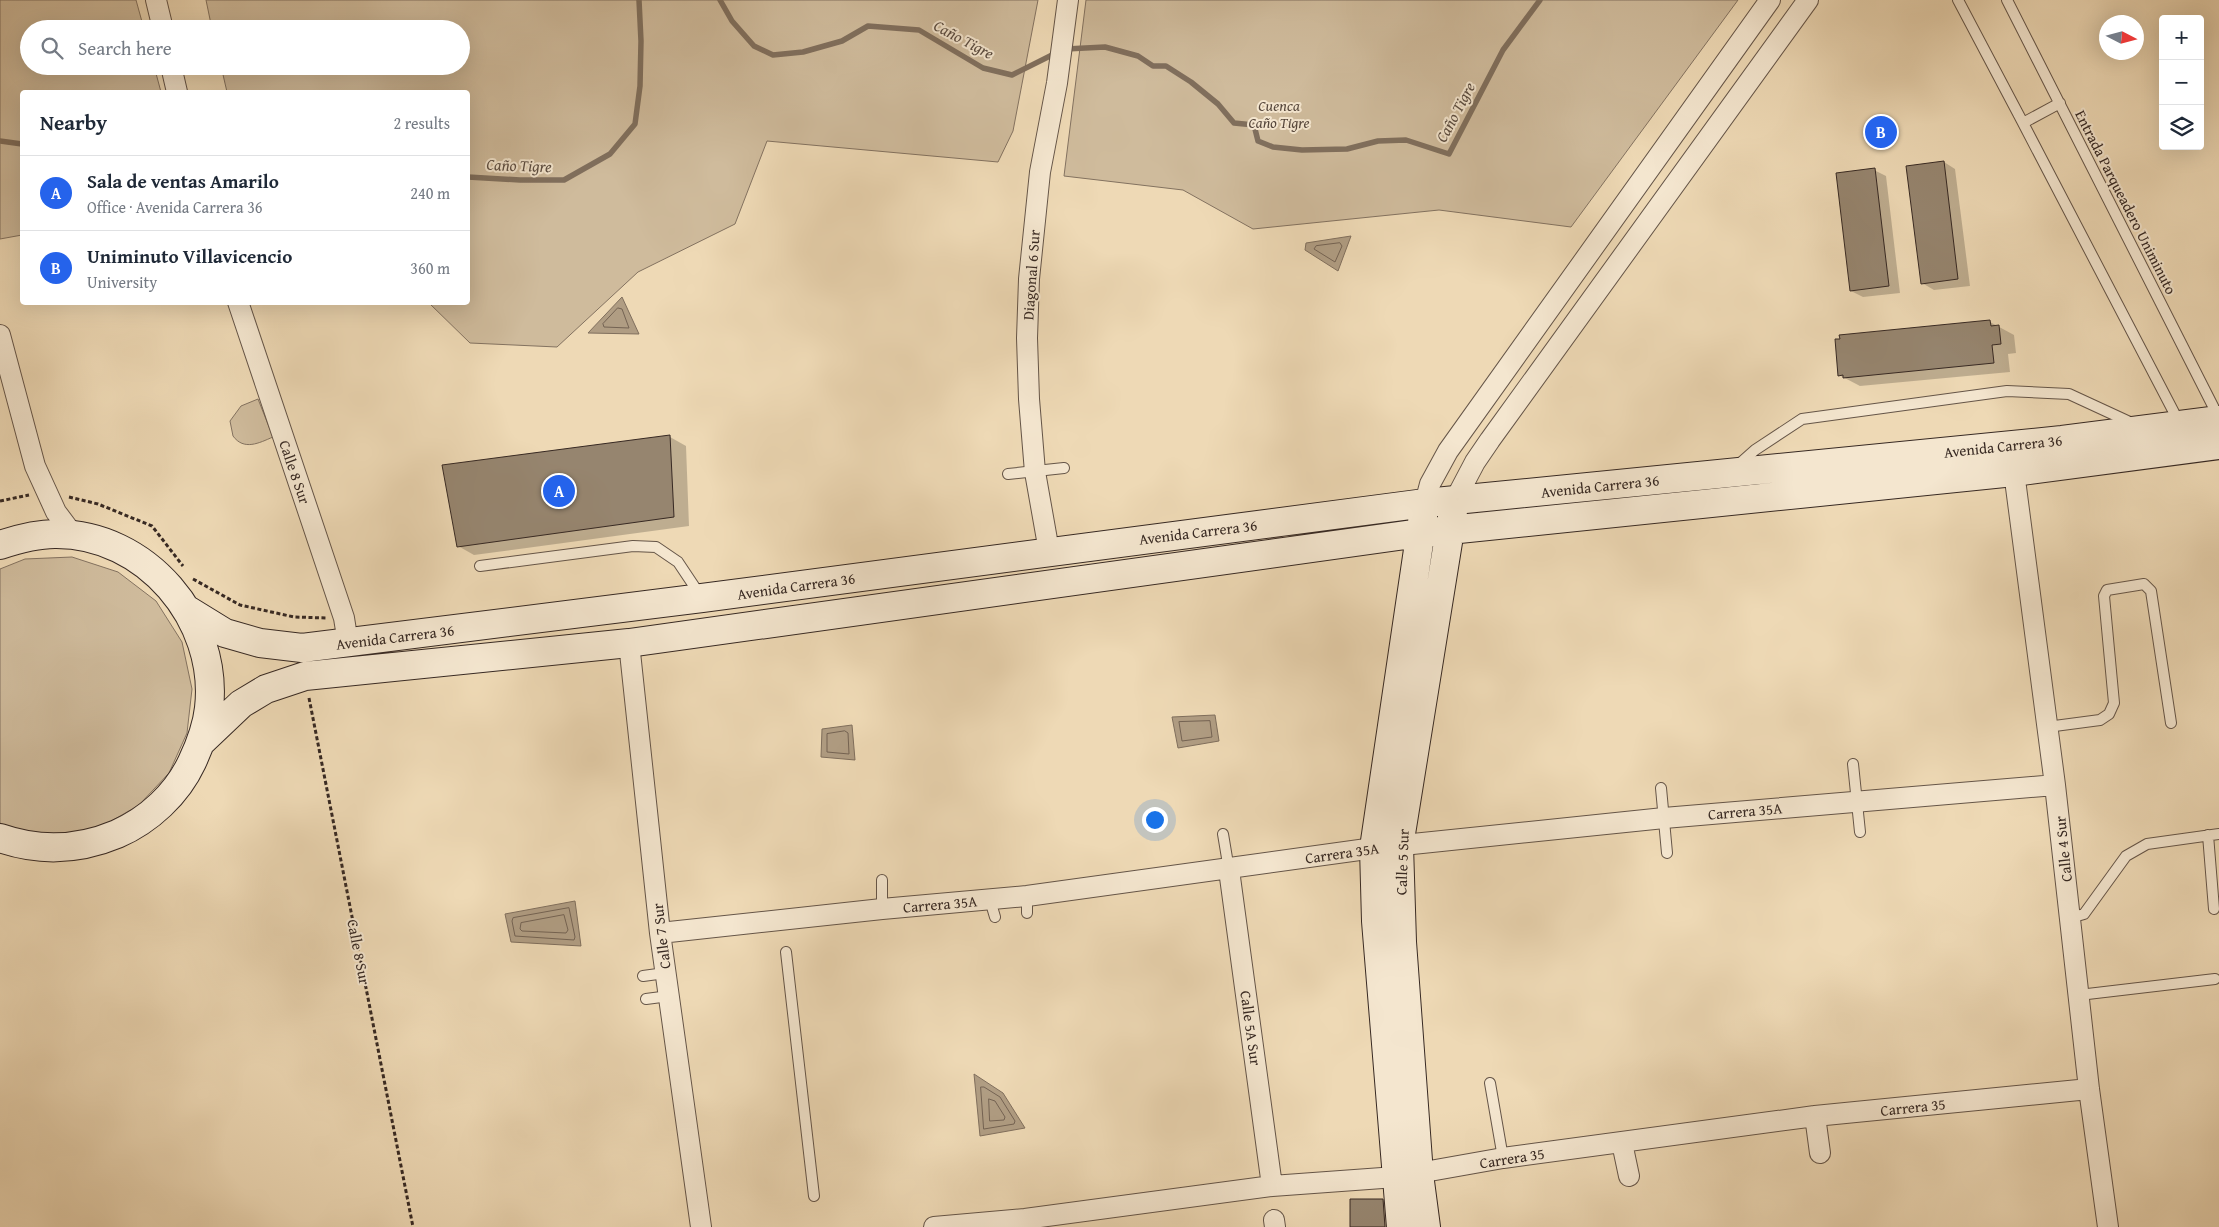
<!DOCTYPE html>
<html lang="en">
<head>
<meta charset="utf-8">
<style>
	:root { --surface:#fff; --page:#f6f6f7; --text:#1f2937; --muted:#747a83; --line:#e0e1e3; --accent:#2563eb }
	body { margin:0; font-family:"Gentium Book Plus",serif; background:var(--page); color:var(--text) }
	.controls { position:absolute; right:15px; top:15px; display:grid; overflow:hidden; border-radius:5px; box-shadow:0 5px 20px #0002 }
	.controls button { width:45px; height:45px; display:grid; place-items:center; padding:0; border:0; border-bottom:1px solid var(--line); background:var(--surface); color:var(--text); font:25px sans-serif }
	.compass { position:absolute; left:2099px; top:15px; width:45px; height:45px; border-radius:50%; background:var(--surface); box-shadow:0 5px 20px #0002; rotate:96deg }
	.you { position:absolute; left:1154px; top:819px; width:18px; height:18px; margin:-12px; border:4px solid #fff; border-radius:50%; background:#1a73e8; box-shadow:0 0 0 8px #1a73e833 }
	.badge { display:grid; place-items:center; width:32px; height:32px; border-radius:50%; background:var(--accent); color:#fff; font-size:16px; font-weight:700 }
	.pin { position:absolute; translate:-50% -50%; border:2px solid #fff; box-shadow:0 1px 5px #0006 }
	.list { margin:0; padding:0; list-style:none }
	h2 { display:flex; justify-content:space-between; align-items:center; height:65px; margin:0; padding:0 20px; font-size:21px }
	h2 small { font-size:16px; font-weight:400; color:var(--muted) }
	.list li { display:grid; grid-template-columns:32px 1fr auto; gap:15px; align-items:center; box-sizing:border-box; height:75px; padding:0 20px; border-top:1px solid var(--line) }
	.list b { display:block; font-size:19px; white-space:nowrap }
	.list p { margin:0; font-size:16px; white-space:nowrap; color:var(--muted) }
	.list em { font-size:16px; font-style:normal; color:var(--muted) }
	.icon { flex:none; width:28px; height:28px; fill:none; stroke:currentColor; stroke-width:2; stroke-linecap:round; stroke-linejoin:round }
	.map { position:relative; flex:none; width:2219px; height:1227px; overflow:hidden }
	.search { position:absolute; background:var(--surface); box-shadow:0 5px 20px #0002; left:20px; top:20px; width:450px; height:55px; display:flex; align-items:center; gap:12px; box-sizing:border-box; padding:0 18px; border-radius:28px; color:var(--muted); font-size:19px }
	.panel { position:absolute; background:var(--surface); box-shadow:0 5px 20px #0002; left:20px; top:90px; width:450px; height:215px; border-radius:5px }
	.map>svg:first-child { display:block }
	.green { fill:#cfbb9c; stroke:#837260 }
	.water { fill:#b09d83; stroke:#806f5d }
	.shadow { fill:#0003 }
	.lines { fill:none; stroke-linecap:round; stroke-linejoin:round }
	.shore { stroke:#746353; stroke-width:1 }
	.stream { stroke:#806f5d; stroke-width:5.5 }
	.building { fill:#96856f; stroke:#372923 }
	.lane-casing { stroke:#655548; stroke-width:12 }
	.street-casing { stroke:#655548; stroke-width:22 }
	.secondary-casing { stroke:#372923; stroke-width:30 }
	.path { stroke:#372923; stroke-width:3; stroke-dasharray:4 2.5; stroke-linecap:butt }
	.lane { stroke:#f4e6cf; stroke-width:10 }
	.street { stroke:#f4e6cf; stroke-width:20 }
	.secondary { stroke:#f4e6cf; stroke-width:28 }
	.labels { text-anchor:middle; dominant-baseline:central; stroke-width:4; stroke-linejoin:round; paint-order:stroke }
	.park-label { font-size:15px; font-style:italic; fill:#55463b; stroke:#f4e6cf }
	.street-label { font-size:15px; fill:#372923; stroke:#f4e6cf }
	.water-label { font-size:16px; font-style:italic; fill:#5b4c40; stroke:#f4e6cf }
</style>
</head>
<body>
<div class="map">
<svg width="2219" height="1227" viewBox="0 0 2219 1227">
	<rect width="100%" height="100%" fill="#eed9b5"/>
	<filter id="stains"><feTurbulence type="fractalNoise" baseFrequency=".004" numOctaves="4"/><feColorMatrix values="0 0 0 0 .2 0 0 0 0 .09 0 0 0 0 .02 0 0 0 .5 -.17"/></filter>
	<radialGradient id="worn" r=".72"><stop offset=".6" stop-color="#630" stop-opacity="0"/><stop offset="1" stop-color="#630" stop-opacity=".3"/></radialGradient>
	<path class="green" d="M0,0H136L144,29H29V66H154L161,92H22V235L0,239Z
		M206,0H1038L1013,131L998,162L767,141L735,224L638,272L557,347L470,343L429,303L468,302V92H227L221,66H461V29H212Z
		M1086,0H1738L1571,227L1439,210L1253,229L1183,190L1064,176Z
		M258,399L273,437C259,443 244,451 233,436L230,421L241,406Z
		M72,557L118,572L156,601L182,642L192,689L187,733L169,773L139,805L101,827L58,835L14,830L0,823V569L25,559Z"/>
	<path class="water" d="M1351,236L1338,271L1305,250L1306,243Z
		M622,297L639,334L588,333Z
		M1215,715L1219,741L1178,748L1172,717Z
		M852,725L855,760L821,757L822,729Z
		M575,901L581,946L511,942L505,914Z
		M974,1074L1003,1093L1025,1128L980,1136Z"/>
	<path class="shadow" d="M1944,162L1955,169L1970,286L1934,290L1922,283Z
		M1874,170L1886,176L1900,293L1863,297L1851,291Z
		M1990,322L2014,335L2016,353L2008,354L2010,372L1860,386L1839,375Z
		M670,437L686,446L689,526L474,555L458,546Z
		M1383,1200L1395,1207L1396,1227H1352Z"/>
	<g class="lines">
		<path class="shore" d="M1340,243L1342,246L1335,262L1314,249L1316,246Z
			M618,308L622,309L629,328L604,327L603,324Z
			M1210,721L1212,737L1182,741L1179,722Z
			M845,731L848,733L849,754L827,752V734Z
			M569,908L575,937L574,940L515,936L512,921L513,918Z
			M564,915L568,930L566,933L522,931L520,929L521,923Z
			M981,1087H984L1000,1097L1015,1121L1014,1124L984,1129Z
			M989,1099L995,1101L1005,1117L1004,1120L990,1121Z"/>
		<path class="stream" d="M720,0L732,21L754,46L773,55L803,52L842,41L868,26L919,30L983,68L1012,75L1058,52
			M1066,49L1105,47L1138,56L1153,66H1166L1191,82L1218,104L1234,123L1254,125L1258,141L1273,147L1302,150L1347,149L1378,141L1406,140L1449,154L1503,50L1540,0
			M0,141L22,144
			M468,177L520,180H564L610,154L635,124L640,86L641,41L639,0"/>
	</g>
	<path class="building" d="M1944,161L1958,279L1921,284L1906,166Z
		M1875,168L1889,286L1850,291L1836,173Z
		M1990,320L1991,326L1999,325L2001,344L1992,345L1994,363L1843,378V375L1838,376L1835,339H1840L1839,335Z
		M670,435L674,517L457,547L442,465Z
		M1350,1199H1383L1385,1227H1350Z"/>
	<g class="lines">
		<g class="lane-casing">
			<path id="lane" d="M1958,0L2023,123
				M2007,0L2219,418
				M2060,103L2023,123L2180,424
				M1737,466L1755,450L1802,419L2007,391L2069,394L2134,424
				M1008,474L1064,468
				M480,566L633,546L656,547L678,562L700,595
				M2047,727L2100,720L2109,714L2114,703L2104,596L2107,590L2144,584L2151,591L2171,723
				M1853,764L1860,832
				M1661,788L1667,853
				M1223,834L1229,870
				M2208,835L2214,909
				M882,880V909
				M1027,896V913
				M990,900L995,917
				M2070,918L2084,914L2126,856L2147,844L2219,834
				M786,952L814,1196
				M643,976L665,973
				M2079,995L2215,979
				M646,999L669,996
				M1490,1083L1503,1158"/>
		</g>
		<g class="street-casing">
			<path id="street" d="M156,0L163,29
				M171,66L177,92
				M238,302L344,618L348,643
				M0,335L35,466L56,512L74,536
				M2014,472L2055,785L2089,1089L2108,1227
				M1455,500L1475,462L1490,440L1808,0
				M1425,503L1430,484L1448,451L1770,0
				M1049,551L1035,472L1029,399L1027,338L1029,279L1040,172L1057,83L1068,0
				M629,643L660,933L701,1227
				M1229,870L1272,1186
				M660,933L882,909L1027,896L1374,848L1664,818L2055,785
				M1815,1116L1820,1153
				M1622,1143L1629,1176
				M1274,1220L1275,1227
				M934,1227L1025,1219L1272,1186L1396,1177L1503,1158L1815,1116L2089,1089"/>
		</g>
		<g class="secondary-casing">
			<path id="secondary" d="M0,545C18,539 36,534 55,534C146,533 219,620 209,708C207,727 200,745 192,762C177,794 149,820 117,834C79,850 40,852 0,838
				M186,609L225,633L260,643L302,648L702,598L1425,503L2062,440L2219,420
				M201,742L241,704L266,689L305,676L629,643L1420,533L2014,472L2219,445
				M1401,1227L1376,921L1374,848L1423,516
				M1426,1227L1419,1174L1402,942L1399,846L1453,511"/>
		</g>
		<path class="path" d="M69,497L98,504L152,526L183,566
			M0,501L29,495
			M193,579L240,605L294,617L326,618
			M309,698L413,1227"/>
		<use href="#lane" class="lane"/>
		<use href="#street" class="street"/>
		<use href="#secondary" class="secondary"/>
	</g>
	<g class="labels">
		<g class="park-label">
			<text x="1279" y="105">Cuenca<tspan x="1279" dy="17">Caño Tigre</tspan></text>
		</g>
		<g class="street-label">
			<text transform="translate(2126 202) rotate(63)">Entrada Parqueadero Uniminuto</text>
			<text transform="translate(1031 275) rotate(-86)">Diagonal 6 Sur</text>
			<text transform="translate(2003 446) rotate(-6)">Avenida Carrera 36</text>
			<text transform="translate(295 472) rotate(71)">Calle 8 Sur</text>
			<text transform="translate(1600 486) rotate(-6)">Avenida Carrera 36</text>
			<text transform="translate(1198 532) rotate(-7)">Avenida Carrera 36</text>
			<text transform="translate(796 586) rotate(-8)">Avenida Carrera 36</text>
			<text transform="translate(395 637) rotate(-7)">Avenida Carrera 36</text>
			<text transform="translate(1745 811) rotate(-5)">Carrera 35A</text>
			<text transform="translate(2063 849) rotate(-96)">Calle 4 Sur</text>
			<text transform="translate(1342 853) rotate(-8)">Carrera 35A</text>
			<text transform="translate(1402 862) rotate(-88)">Calle 5 Sur</text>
			<text transform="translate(940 904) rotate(-5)">Carrera 35A</text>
			<text transform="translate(661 936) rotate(-97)">Calle 7 Sur</text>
			<text transform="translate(359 952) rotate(79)">Calle 8 Sur</text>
			<text transform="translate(1251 1028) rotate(82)">Calle 5A Sur</text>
			<text transform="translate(1913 1107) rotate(-6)">Carrera 35</text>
			<text transform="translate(1512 1158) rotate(-9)">Carrera 35</text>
		</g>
		<g class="water-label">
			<text transform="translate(964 39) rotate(28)">Caño Tigre</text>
			<text transform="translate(1455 112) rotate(-62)">Caño Tigre</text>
			<text transform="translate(519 165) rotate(2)">Caño Tigre</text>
		</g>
	</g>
	<rect width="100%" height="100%" filter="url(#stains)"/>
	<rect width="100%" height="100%" fill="url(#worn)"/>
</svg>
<div class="controls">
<button>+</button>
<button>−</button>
<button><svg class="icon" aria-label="layers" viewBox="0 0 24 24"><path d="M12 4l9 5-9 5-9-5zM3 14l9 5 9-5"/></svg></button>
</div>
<svg class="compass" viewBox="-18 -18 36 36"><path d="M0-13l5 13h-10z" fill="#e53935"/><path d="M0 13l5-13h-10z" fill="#747a83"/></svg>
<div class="you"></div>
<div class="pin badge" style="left:559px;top:491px">A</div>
<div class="pin badge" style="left:1881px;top:132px">B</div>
<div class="search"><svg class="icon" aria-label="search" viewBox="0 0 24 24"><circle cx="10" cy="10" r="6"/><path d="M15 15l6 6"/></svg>Search here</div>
<section class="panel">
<h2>Nearby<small>2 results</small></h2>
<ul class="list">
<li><span class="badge">A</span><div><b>Sala de ventas Amarilo</b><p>Office · Avenida Carrera 36</p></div><em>240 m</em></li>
<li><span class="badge">B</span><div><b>Uniminuto Villavicencio</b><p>University</p></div><em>360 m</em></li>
</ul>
</section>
</div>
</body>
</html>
